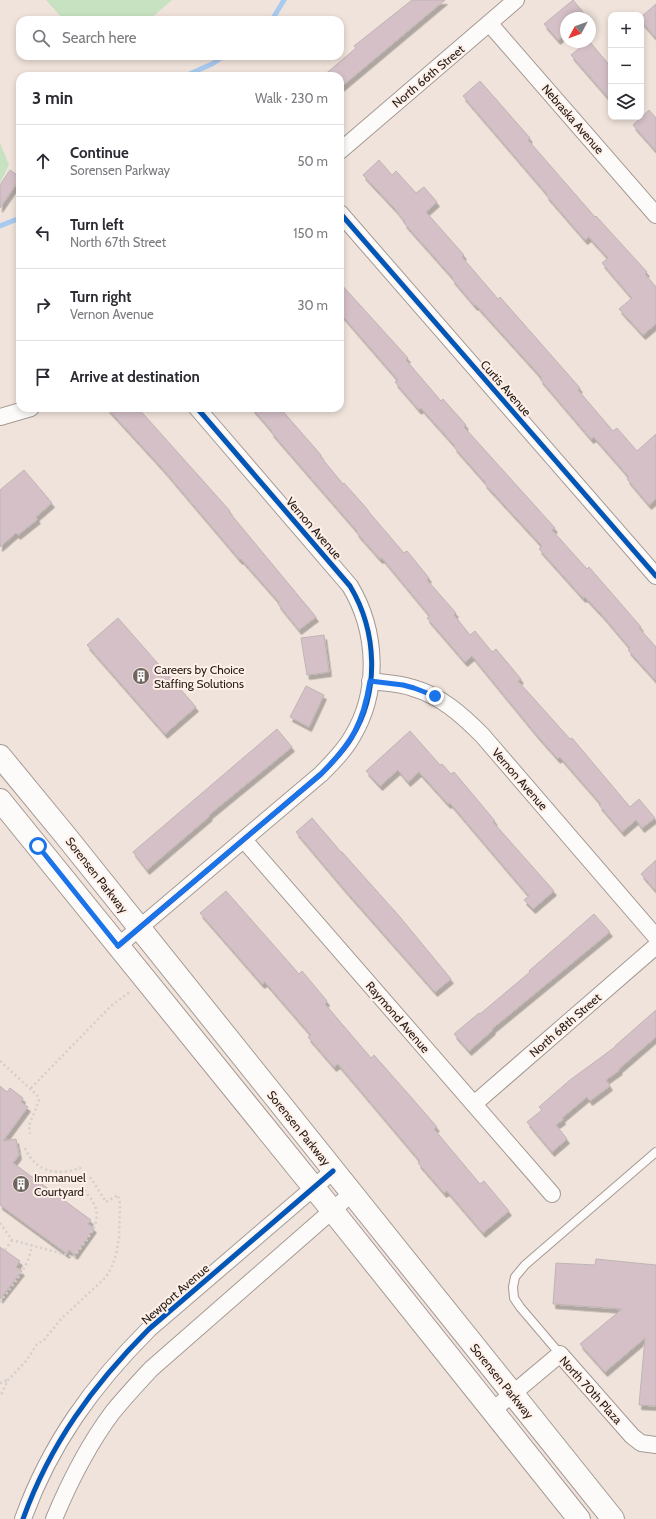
<!DOCTYPE html>
<html lang="en">
<head>
<meta charset="utf-8">
<style>
	:root { --surface:#fff; --page:#f7f7f7; --text:#2b2b33; --muted:#7c7c81; --line:#e1e1e2 }
	body { margin:0; font-family:Cabin,sans-serif; background:var(--page); color:var(--text) }
	.controls { position:absolute; right:12px; top:12px; display:grid; overflow:hidden; border-radius:8px; box-shadow:0 2px 6px #0003 }
	.controls button { width:36px; height:36px; display:grid; place-items:center; padding:0; border:0; border-bottom:1px solid var(--line); background:var(--surface); color:var(--text); font:20px sans-serif }
	.compass { position:absolute; left:560px; top:12px; width:36px; height:36px; border-radius:50%; background:var(--surface); box-shadow:0 2px 6px #0003; rotate:229deg }
	.stop { position:absolute; width:12px; height:12px; margin:-9px; border:3px solid #1a73e8; border-radius:50%; background:#fff }
	.stop.end { background:#1a73e8; border-color:#fff; box-shadow:0 1px 4px #0008 }
	.list { margin:0; padding:0; list-style:none }
	h2 { display:flex; justify-content:space-between; align-items:center; height:52px; margin:0; padding:0 16px; font-size:17px }
	h2 small { font-size:13px; font-weight:400; color:var(--muted) }
	.list li { display:grid; grid-template-columns:26px 1fr auto; gap:12px; align-items:center; box-sizing:border-box; height:72px; padding:0 16px; border-top:1px solid var(--line) }
	.list b { display:block; font-size:15px; white-space:nowrap }
	.list p { margin:0; font-size:13px; white-space:nowrap; color:var(--muted) }
	.list em { font-size:13px; font-style:normal; color:var(--muted) }
	.icon { flex:none; width:22px; height:22px; fill:none; stroke:currentColor; stroke-width:2; stroke-linecap:round; stroke-linejoin:round }
	.map { position:relative; flex:none; width:656px; height:1519px; overflow:hidden }
	.search { position:absolute; background:var(--surface); box-shadow:0 2px 6px #0003; left:16px; top:16px; width:328px; height:44px; display:flex; align-items:center; gap:10px; box-sizing:border-box; padding:0 14px; border-radius:12px; color:var(--muted); font-size:15px }
	.panel { position:absolute; background:var(--surface); box-shadow:0 2px 6px #0003; left:16px; top:72px; width:328px; height:340px; border-radius:12px }
	.map>svg:first-child { display:block }
	.green { fill:#c7e2c1 }
	.lines { fill:none; stroke-linecap:round; stroke-linejoin:round }
	.stream { stroke:#a9caef; stroke-width:5 }
	.building { fill:#d5c0c7; stroke:#beb5b4; filter:url(#shadow) }
	.lane-casing { stroke:#a49a94; stroke-width:10 }
	.street-casing { stroke:#a49a94; stroke-width:18 }
	.primary-casing { stroke:#a49a94; stroke-width:24 }
	.path { stroke:#d3cfcd; stroke-width:2.5; stroke-dasharray:2 3; stroke-linecap:butt }
	.lane { stroke:#fdfbfa; stroke-width:8 }
	.street { stroke:#fdfbfa; stroke-width:16 }
	.primary { stroke:#fdfbfa; stroke-width:22 }
	.cycleway-casing { stroke:#fef0e8; stroke-width:8 }
	.cycleway { stroke:#0057b8; stroke-width:5 }
	.route { stroke:#1a73e8; stroke-width:5 }
	.labels { text-anchor:middle; dominant-baseline:central; stroke-width:4; stroke-linejoin:round; paint-order:stroke }
	.street-label { font-size:12px; fill:#29201b; stroke:#fef0e8 }
	.poi-label { font-size:12px; fill:#29201b; stroke:#fef0e8; text-anchor:start }
</style>
</head>
<body>
<div class="map">
<svg width="656" height="1519" viewBox="0 0 656 1519">
	<defs>
		<filter id="shadow"><feDropShadow dx="2.5" dy="4.5" stdDeviation="0" flood-color="#0004"/></filter>
	</defs>
	<rect width="100%" height="100%" fill="#f0e3db"/>
	<path class="green" d="M46,0H172L149,20H64Z
		M0,143L9,165L0,183Z"/>
	<g class="lines">
		<path class="stream" d="M272,20L284,0
			M185,76L212,64L224,56
			M0,226L20,218"/>
	</g>
	<path class="building" d="M412,0H445L340,88V76H323L356,48L354,46Z
		M573,0L588,18H566V33L558,40L544,24Z
		M656,4V38L641,21V17Z
		M587,42H590L611,67V101L571,55Z
		M480,81L530,138L528,140L595,217L596,216L647,272L645,274L656,287V324L643,335L619,309L632,298L602,263L608,258L589,237L585,240L546,195L547,194L463,96Z
		M649,110L656,118V151L633,125Z
		M379,160L392,175L396,171L416,193L424,187L437,202L426,212L464,255L462,257L498,299L500,297L580,388L578,390L613,431L617,428L637,451L656,434V499L649,505L627,479L629,477L594,437L591,439L540,379L542,378L476,305L475,306L452,279L453,278L404,223L405,222L396,210L363,175Z
		M10,170L20,177V179L0,208V185Z
		M340,283L408,358L406,360L441,401L443,399L466,425L464,427L555,528L552,530L587,569L589,567L641,627L639,628L656,647V681L628,650L630,648L602,615L585,597L583,598L539,549L542,546L484,483L485,482L454,447L455,446L421,408L419,410L395,382L398,380L340,313Z
		M107,408H138L230,511L229,512L316,617L299,630L278,604L279,602L241,559L240,560L162,468Z
		M252,408H280L321,455L320,456L343,484L344,483L368,510V511L404,553L407,551L429,578L427,580L456,613L454,615L470,635L475,631L492,652L496,649L521,679L518,681L570,739L572,738L630,807L639,799L655,818L642,828L636,820L622,832L599,805L601,804L560,757L558,759L535,733L472,656L465,662L427,618L430,616L382,558L380,559L356,532L357,531L271,432L272,431Z
		M24,470L52,503L36,517L38,519L18,535L16,533L0,547V490Z
		M118,618L196,707L165,734L87,645Z
		M324,635L329,672L307,675L301,638Z
		M306,686L324,695L309,727L290,717Z
		M277,729L292,747L209,815L210,816L147,870L133,852Z
		M410,731L440,765L442,764L451,774L454,772L495,821L493,822L554,891L533,909L524,900L529,896L450,803L448,804L419,772L408,782L398,770L380,786L366,771Z
		M312,818L341,852H342L400,917L451,979L435,992L345,890L296,832Z
		M656,860V891L641,874Z
		M226,891L299,974L302,971L327,1001L325,1004L371,1058L374,1055L411,1097L437,1127L434,1129L480,1184L484,1181L509,1211L483,1233L447,1191L444,1193L418,1163L420,1161L338,1064L334,1067L308,1037L311,1035L265,982L262,984L200,913Z
		M594,914L610,932L492,1029L493,1030L469,1051L454,1034L479,1013L480,1014L530,972L529,971Z
		M656,1010V1037L619,1069L620,1070L606,1080L610,1086L590,1101L587,1097L562,1118L563,1120L556,1125L567,1139L552,1152L527,1122L542,1110L539,1107L570,1080L615,1047V1046Z
		M0,1086L7,1092L10,1088L23,1098L21,1102L28,1107L3,1141L16,1139L19,1155L13,1163L91,1220L88,1224L94,1228L75,1255L69,1250L67,1254L0,1205Z
		M0,1247L20,1261L16,1267L22,1271L0,1299Z
		M596,1259L656,1265V1406L639,1405L645,1338L605,1372L580,1344L622,1309L553,1304L556,1263L595,1265Z"/>
	<g class="lines">
		<g class="lane-casing">
			<path id="lane" d="M560,1354L520,1307L514,1298L513,1287L515,1277L525,1265L656,1152"/>
		</g>
		<g class="street-casing">
			<path id="street" d="M489,23L656,215
				M340,151L516,0
				M340,213L656,576
				M0,417L31,408
				M370,681C384,683 399,683 413,688C441,696 462,715 482,735L656,937
				M244,840L552,1194
				M118,946L321,774C332,763 344,751 352,737C380,691 377,631 350,586L197,408
				M474,1104L656,946
				M492,1411L560,1354L632,1436L641,1443L656,1445
				M23,1519C50,1444 93,1385 149,1329L333,1171
				M54,1519C69,1483 89,1444 112,1413C124,1398 138,1383 151,1369L351,1194"/>
		</g>
		<g class="primary-casing">
			<path id="primary" d="M0,756L65,835L613,1519
				M0,800L332,1210L579,1519"/>
		</g>
		<path class="path" d="M0,1061L37,1095L39,1101L29,1125L30,1134
			M31,1088L111,1006L131,991
			M25,1148C35,1172 57,1176 80,1168L86,1178
			M0,1223L12,1240L74,1257C85,1241 105,1223 93,1202C89,1195 82,1190 82,1181L86,1178H91L106,1202L118,1195L120,1204L119,1238L116,1255L111,1269L105,1278L63,1317L44,1340L37,1344L27,1360L8,1380L0,1397
			M5,1250L12,1240
			M0,1302C14,1283 28,1269 32,1245
			M0,1383L8,1380"/>
		<use href="#lane" class="lane"/>
		<use href="#street" class="street"/>
		<use href="#primary" class="primary"/>
		<g class="cycleway-casing">
			<path id="cycleway" d="M340,213L656,576
				M118,946L321,774C332,763 344,751 352,737C380,691 377,631 350,586L197,408
				M23,1519C50,1444 93,1385 149,1329L333,1171"/>
		</g>
		<use href="#cycleway" class="cycleway"/>
	</g>
	<g class="lines">
		<path class="route" d="M38,846L118,946L321,774C352,743 363,724 370,681L403,685L414,688L435,696"/>
	</g>
	<defs>
		<g id="building-disc" transform="scale(0.9)"><circle r="9.5" fill="#6f645e" stroke="#fef0e8"/><path d="M-4-6H4V6H1V3H-1V6H-4ZM-2.5-4.3h1.7v1.8h-1.7ZM.8-4.3h1.7v1.8H.8ZM-2.5-1h1.7V.8h-1.7ZM.8-1h1.7V.8H.8Z" fill="#fff"/></g>
	</defs>
	<g fill-rule="evenodd">
		<use href="#building-disc" x="141" y="676"/>
		<use href="#building-disc" x="21" y="1184"/>
	</g>
	<g class="labels">
		<g class="street-label">
			<text transform="translate(428 76) rotate(-40)">North 66th Street</text>
			<text transform="translate(573 119) rotate(49)">Nebraska Avenue</text>
			<text transform="translate(506 388) rotate(49)">Curtis Avenue</text>
			<text transform="translate(314 528) rotate(49)">Vernon Avenue</text>
			<text transform="translate(520 779) rotate(49)">Vernon Avenue</text>
			<text transform="translate(97 875) rotate(52)">Sorensen Parkway</text>
			<text transform="translate(398 1017) rotate(49)">Raymond Avenue</text>
			<text transform="translate(565 1025) rotate(-41)">North 68th Street</text>
			<text transform="translate(299 1128) rotate(51)">Sorensen Parkway</text>
			<text transform="translate(175 1294) rotate(-41)">Newport Avenue</text>
			<text transform="translate(502 1381) rotate(51)">Sorensen Parkway</text>
			<text transform="translate(591 1390) rotate(48)">North 70th Plaza</text>
		</g>
		<g class="poi-label">
			<text x="154" y="669">Careers by Choice<tspan x="154" dy="14">Staffing Solutions</tspan></text>
			<text x="34" y="1177">Immanuel<tspan x="34" dy="14">Courtyard</tspan></text>
		</g>
	</g>
</svg>
<div class="controls">
<button>+</button>
<button>−</button>
<button><svg class="icon" aria-label="layers" viewBox="0 0 24 24"><path d="M12 4l9 5-9 5-9-5zM3 14l9 5 9-5"/></svg></button>
</div>
<svg class="compass" viewBox="-18 -18 36 36"><path d="M0-13l5 13h-10z" fill="#e53935"/><path d="M0 13l5-13h-10z" fill="#7c7c81"/></svg>
<div class="stop" style="left:38px;top:846px"></div>
<div class="stop end" style="left:435px;top:696px"></div>
<div class="search"><svg class="icon" aria-label="search" viewBox="0 0 24 24"><circle cx="10" cy="10" r="6"/><path d="M15 15l6 6"/></svg>Search here</div>
<section class="panel">
<h2>3 min<small>Walk · 230 m</small></h2>
<ul class="list">
<li><svg class="icon" aria-label="ahead" viewBox="0 0 24 24"><path d="M12 20V5M6 11l6-6 6 6"/></svg><div><b>Continue</b><p>Sorensen Parkway</p></div><em>50 m</em></li>
<li><svg class="icon" aria-label="left" viewBox="0 0 24 24"><path d="M17 20v-9H6M10 6l-5 5 5 5"/></svg><div><b>Turn left</b><p>North 67th Street</p></div><em>150 m</em></li>
<li><svg class="icon" aria-label="right" viewBox="0 0 24 24"><path d="M7 20v-9h11M14 6l5 5-5 5"/></svg><div><b>Turn right</b><p>Vernon Avenue</p></div><em>30 m</em></li>
<li><svg class="icon" aria-label="arrive" viewBox="0 0 24 24"><path d="M6 21V4h12l-3 4 3 4H6"/></svg><div><b>Arrive at destination</b></div></li>
</ul>
</section>
</div>
</body>
</html>
